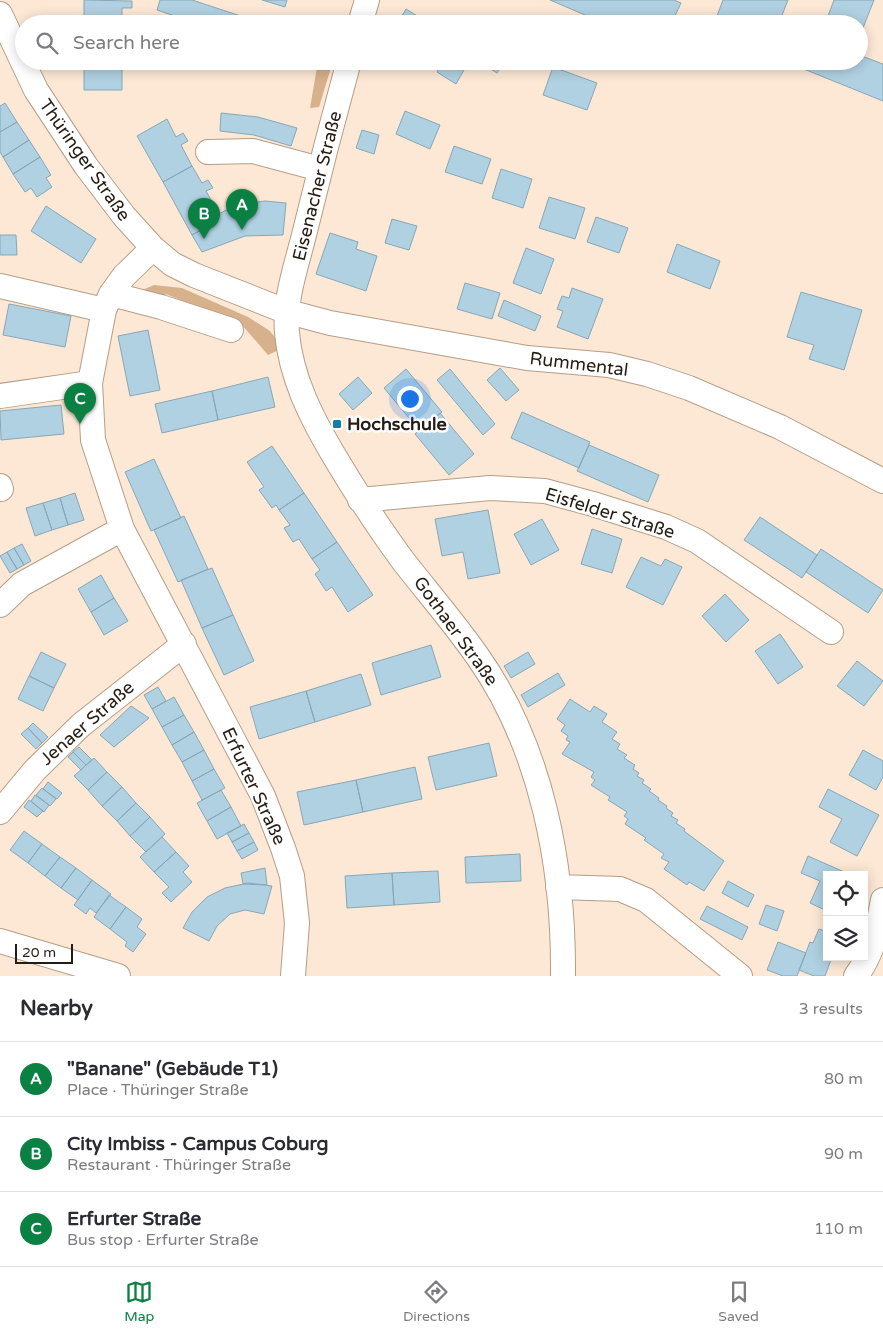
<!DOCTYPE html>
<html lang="en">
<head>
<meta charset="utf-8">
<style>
	:root { --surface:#fff; --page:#f2f2f3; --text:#2b2b33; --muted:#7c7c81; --line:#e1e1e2; --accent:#0b8043 }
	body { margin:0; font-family:"Varela Round",sans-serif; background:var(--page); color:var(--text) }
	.controls { position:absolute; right:15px; bottom:15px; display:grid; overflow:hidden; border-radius:0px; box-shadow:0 2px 12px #0003 }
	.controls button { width:45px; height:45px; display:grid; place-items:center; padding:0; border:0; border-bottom:1px solid var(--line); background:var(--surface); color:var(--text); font:25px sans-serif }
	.scale { position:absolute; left:15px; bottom:12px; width:58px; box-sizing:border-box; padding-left:5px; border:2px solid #251c13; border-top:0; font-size:14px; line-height:18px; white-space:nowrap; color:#251c13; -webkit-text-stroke:4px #fff; paint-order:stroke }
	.you { position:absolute; left:409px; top:398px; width:18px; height:18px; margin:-12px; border:4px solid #fff; border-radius:50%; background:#1a73e8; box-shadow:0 0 0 8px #1a73e833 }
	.badge { display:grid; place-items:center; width:32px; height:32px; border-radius:50%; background:var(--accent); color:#fff; font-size:16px; font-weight:700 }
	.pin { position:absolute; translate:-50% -41px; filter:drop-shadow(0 1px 2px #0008) }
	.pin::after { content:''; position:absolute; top:26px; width:18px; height:15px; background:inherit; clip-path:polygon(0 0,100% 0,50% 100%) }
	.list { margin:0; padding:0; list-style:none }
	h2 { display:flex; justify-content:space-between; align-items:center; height:65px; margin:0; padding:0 20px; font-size:21px }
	h2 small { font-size:16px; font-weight:400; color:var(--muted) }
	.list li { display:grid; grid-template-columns:32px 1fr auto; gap:15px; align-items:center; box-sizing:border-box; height:75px; padding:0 20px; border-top:1px solid var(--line) }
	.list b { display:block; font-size:19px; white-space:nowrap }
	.list p { margin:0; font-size:16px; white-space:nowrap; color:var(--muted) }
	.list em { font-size:16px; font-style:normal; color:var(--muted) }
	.icon { flex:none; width:28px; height:28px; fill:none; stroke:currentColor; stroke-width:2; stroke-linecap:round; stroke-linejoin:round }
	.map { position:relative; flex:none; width:883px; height:976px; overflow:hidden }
	.search { position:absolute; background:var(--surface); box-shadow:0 2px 12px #0003; left:15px; right:15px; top:15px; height:55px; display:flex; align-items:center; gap:12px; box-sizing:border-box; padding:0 18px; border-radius:28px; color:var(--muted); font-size:19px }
	.sheet { height:290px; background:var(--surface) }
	nav { display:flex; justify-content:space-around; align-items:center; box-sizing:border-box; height:70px; border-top:1px solid var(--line); background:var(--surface); font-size:14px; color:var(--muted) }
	nav a { display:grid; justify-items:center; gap:2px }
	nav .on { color:var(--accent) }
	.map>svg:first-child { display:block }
	.green { fill:#d6b18c }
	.building { fill:#b0d1e2; stroke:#87a7b7 }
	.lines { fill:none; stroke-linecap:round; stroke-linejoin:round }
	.minor-casing { stroke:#b59e87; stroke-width:26 }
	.minor { stroke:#fff; stroke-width:24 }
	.poi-dot { fill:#107fa7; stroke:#fff; stroke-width:2 }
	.labels { text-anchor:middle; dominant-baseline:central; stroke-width:5; stroke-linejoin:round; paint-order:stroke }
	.street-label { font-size:18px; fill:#251c13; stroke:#fff }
	.poi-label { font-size:18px; font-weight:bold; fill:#251c13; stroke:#fff; text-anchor:start }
</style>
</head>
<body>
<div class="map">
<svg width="883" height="976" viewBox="0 0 883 976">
	<rect width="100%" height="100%" fill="#fce8d5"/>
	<path class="green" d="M318,61H333L319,107L310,108Z
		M154,285L182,288L248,317L270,331L283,348L268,355L242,325L166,294L163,300L138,292Z"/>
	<path class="building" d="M84,0L132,1V8H122V24H84Z
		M160,0H192L265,24H198L157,10Z
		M262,0H287L285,7Z
		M550,0H674L681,3L673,20L670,18L668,24H606Z
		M723,0H788L779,23L782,24H714Z
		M834,0H874L859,38V24H825Z
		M406,9L430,24H397Z
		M859,55L883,64V101L784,61H859Z
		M84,61H122V90H84Z
		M443,61H469L456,84L437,72Z
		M478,61H504L497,73Z
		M553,67L597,83L587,110L543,95Z
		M5,103L17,122L0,132V106Z
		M405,111L440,125L430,149L396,134Z
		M221,113L258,117L297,128L291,146L254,135L220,131Z
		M167,119L176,137L183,133L188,141L181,145L192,166L163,182L137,136Z
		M17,122L29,140L3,157L0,152V132Z
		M362,130L379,135L374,154L356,148Z
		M29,140L40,157L13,174L3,157Z
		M454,146L491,159L482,184L445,172Z
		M40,157L51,175L46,178L52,187L37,197L31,188L25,192L13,174Z
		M192,166L202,183L208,180L213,188L206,191L219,214L207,220L210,225L192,235L163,182Z
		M501,169L532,179L523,208L492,198Z
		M549,197L585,208L575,239L539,228Z
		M265,201L286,203L283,235L245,236L202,252L192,235L210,225L207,220L236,205Z
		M46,206L96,239L81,263L31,231Z
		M596,217L628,228L619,253L587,242Z
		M392,219L417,226L409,250L385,243Z
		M330,233L358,242L356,249L377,256L366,291L316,274Z
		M0,235H16L17,255H0Z
		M677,244L720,261L710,289L667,272Z
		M526,248L554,259L541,294L513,283Z
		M465,283L500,293L492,319L457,309Z
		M572,288L603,299L588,339L557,327L563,311L557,309L562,296L569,298Z
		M801,292L862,310L844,370L809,359L814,345L787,337Z
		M504,300L541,316L535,331L498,316Z
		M9,304L71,316L65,347L3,335Z
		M148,330L160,390L130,396L118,336Z
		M500,368L519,390L506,401L487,380Z
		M406,369L442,412L419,430L384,388Z
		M450,369L495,424L483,435L437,380Z
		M268,377L275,407L218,420L212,391Z
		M358,377L372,393L353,410L339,394Z
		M212,391L218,420L162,433L155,404Z
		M61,405L64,434L1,440L0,411Z
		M522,412L590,442L579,468L511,438Z
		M440,413L474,454L449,475L415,434Z
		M589,445L659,475L648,502L577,471Z
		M272,446L304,493L279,510L276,505L272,508L259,490L264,487L247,462Z
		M154,459L181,518L151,531L125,472Z
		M75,493L84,520L68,525L60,498Z
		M304,493L337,542L312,559L299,539L293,542L284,528L290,525L279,510Z
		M60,498L68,525L52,530L43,503Z
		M43,503L52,530L35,536L26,508Z
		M488,510L500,573L468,579L463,552L442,556L435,519Z
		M184,516L208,569L178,582L154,530Z
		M760,517L817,555L802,578L744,540Z
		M542,519L559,550L531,565L514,534Z
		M592,529L622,539L612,573L581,564Z
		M337,542L373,595L348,612L332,587L326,591L315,574L320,570L312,559Z
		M22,544L31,561L24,565L14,548Z
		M14,548L24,565L17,569L7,552Z
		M821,549L883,590L868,613L806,572Z
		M7,552L17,569L10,573L0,556Z
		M641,557L661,566L665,559L682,567L663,605L626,587Z
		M212,568L233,615L202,628L181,580Z
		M101,575L114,598L91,612L78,589Z
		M725,594L749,620L726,642L702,616Z
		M114,598L128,621L104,635L91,612Z
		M233,615L254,661L224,675L202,628Z
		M780,634L803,667L778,684L755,651Z
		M431,645L441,677L381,695L372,663Z
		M41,652L66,664L54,688L29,676Z
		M528,652L535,664L511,678L504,666Z
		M857,661L883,681L864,706L837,686Z
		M558,673L565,685L528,707L521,695Z
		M361,674L371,705L315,722L306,691Z
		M29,676L54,688L43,711L18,699Z
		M158,687L166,701L152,709L144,695Z
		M306,691L315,722L259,739L250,707Z
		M174,697L184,715L162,727L152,709Z
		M570,699L590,712L594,706L607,714L602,722L617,732L612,739L620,744L617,749L627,755L624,758L635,765L633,769L639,773L637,776L644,780L642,783L651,789L649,791L659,798L658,800L667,806L666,808L673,813L671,816L678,820L676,823L685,829L684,831L724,861L704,891L689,882L687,885L664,869L669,862L661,858L664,854L644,840L646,838L625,824L628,819L624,816L627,812L608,800L610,797L591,785L595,780L591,777L594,772L562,754L570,742L566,740L568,736L561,731L565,725L557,719Z
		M131,706L149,718L114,747L100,735Z
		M184,715L194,732L172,745L162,727Z
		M33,723L48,737L42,743L28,728Z
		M28,728L42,743L36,749L21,734Z
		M194,732L204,750L182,762L172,745Z
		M489,743L497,776L436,790L428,757Z
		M79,747L92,760L86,765L73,752Z
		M204,750L214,769L192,781L182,762Z
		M863,750L883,761V777L876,790L849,775Z
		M73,752L86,765L81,770L68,757Z
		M94,758L107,772L88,790L74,776Z
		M415,767L422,799L363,812L356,780Z
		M214,769L225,788L202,800L192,781Z
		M107,772L122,787L102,806L88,790Z
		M356,780L363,812L304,825L297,792Z
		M48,782L62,793L57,799L43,789Z
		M122,787L136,803L117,821L102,806Z
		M42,788L56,799L50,806L36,795Z
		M828,789L879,815L857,856L830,842L842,819L819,807Z
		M221,790L231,807L207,821L197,803Z
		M35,795L49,805L44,812L31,801Z
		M29,800L43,811L37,817L24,807Z
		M136,803L150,817L130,836L117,821Z
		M231,807L241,826L217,839L207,821Z
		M150,817L165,834L146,852L130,836Z
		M244,824L249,833L232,842L227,833Z
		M24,831L42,844L28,863L10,850Z
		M249,833L254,842L237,851L232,842Z
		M162,837L176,852L154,872L140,857Z
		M254,842L258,850L242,859L237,851Z
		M42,844L60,857L45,876L28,863Z
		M176,852L189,866L183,872L192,882L171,902L162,893L169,887L154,872Z
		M520,854L521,881L466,883L465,857Z
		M808,856L851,875H827V911L810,903L820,881L801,873Z
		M60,857L76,868L61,888L45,876Z
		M76,868L92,880L78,900L61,888Z
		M265,868L267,885L243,884L241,873Z
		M438,871L440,902L394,905L392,873Z
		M392,873L394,905L347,908L345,876Z
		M92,880L111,894L96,913L90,908L86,914L74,905Z
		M728,881L754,895L748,907L722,893Z
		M248,883L272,886L264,914L245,910L230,914L217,926L209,941L183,928L192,912L207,897L225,888Z
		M109,895L126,907L110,929L94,917Z
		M766,905L784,911L777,931L759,924Z
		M707,906L748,927L742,940L700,919Z
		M126,907L142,919L137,927L146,934L133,952L125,946L127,942L110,929Z
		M819,929L827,932V957H832L825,976H814L799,970L810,942L813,943Z
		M778,942L806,953L797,976H783L767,970Z"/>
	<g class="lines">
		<g class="minor-casing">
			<path id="minor" d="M0,14L36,90L86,166L124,216L153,248L172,264L194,275L285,311L330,323L527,358L609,365L647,374L689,388L780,427L883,481
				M360,24L367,0
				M349,61C333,119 318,177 304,235C296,267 284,300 287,333C291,377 311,417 333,454C355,491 378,527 404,562C429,594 455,624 478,657C542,748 564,867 563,976
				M208,152L253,151L320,169
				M153,248L124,276L111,294L104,310L90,383L93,440L122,529L263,796L283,848L292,876L297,923L293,976
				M0,286L104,310
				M111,294L161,307L231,330
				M0,396L90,383
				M0,486L1,489
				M360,500L490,488L545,491L593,504L666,527L697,541L831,632
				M0,605L22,584L122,529
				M0,812L35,770L81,725L184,644
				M558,887L620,889L646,900L740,976
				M0,941L118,976
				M856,976C873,954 878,927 883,900"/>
		</g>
		<use href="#minor" class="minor"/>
	</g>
	<rect class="poi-dot" x="332" y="419" width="10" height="10" rx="2.5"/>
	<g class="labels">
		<g class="street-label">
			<text transform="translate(85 160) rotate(55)">Thüringer Straße</text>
			<text transform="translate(317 186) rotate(-76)">Eisenacher Straße</text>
			<text transform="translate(579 364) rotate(7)">Rummental</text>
			<text transform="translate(610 513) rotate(17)">Eisfelder Straße</text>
			<text transform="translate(456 631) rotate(54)">Gothaer Straße</text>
			<text transform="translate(87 723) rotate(-41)">Jenaer Straße</text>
			<text transform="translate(254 786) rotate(65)">Erfurter Straße</text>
		</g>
		<g class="poi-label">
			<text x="347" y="424">Hochschule</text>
		</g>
	</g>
</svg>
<div class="controls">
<button><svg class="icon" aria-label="locate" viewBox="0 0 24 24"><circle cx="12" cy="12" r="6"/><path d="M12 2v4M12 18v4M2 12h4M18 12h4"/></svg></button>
<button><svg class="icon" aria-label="layers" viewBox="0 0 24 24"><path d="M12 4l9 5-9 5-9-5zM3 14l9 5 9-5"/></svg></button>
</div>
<div class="scale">20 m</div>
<div class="you"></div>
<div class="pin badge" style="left:242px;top:230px">A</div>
<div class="pin badge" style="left:204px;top:239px">B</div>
<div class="pin badge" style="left:80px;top:424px">C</div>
<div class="search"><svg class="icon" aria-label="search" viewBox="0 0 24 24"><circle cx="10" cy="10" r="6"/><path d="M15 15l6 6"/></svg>Search here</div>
</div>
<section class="sheet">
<h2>Nearby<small>3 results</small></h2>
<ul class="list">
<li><span class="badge">A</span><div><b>&quot;Banane&quot; (Gebäude T1)</b><p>Place · Thüringer Straße</p></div><em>80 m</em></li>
<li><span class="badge">B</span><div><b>City Imbiss - Campus Coburg</b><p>Restaurant · Thüringer Straße</p></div><em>90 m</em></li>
<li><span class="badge">C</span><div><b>Erfurter Straße</b><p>Bus stop · Erfurter Straße</p></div><em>110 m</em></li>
</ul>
</section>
<nav>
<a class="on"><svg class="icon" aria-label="map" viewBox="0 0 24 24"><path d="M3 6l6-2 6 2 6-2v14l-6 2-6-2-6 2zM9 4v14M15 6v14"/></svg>Map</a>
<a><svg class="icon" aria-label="directions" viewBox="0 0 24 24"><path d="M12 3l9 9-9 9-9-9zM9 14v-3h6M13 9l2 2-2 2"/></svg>Directions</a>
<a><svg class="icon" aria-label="saved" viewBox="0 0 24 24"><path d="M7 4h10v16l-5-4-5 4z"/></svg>Saved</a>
</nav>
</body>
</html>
